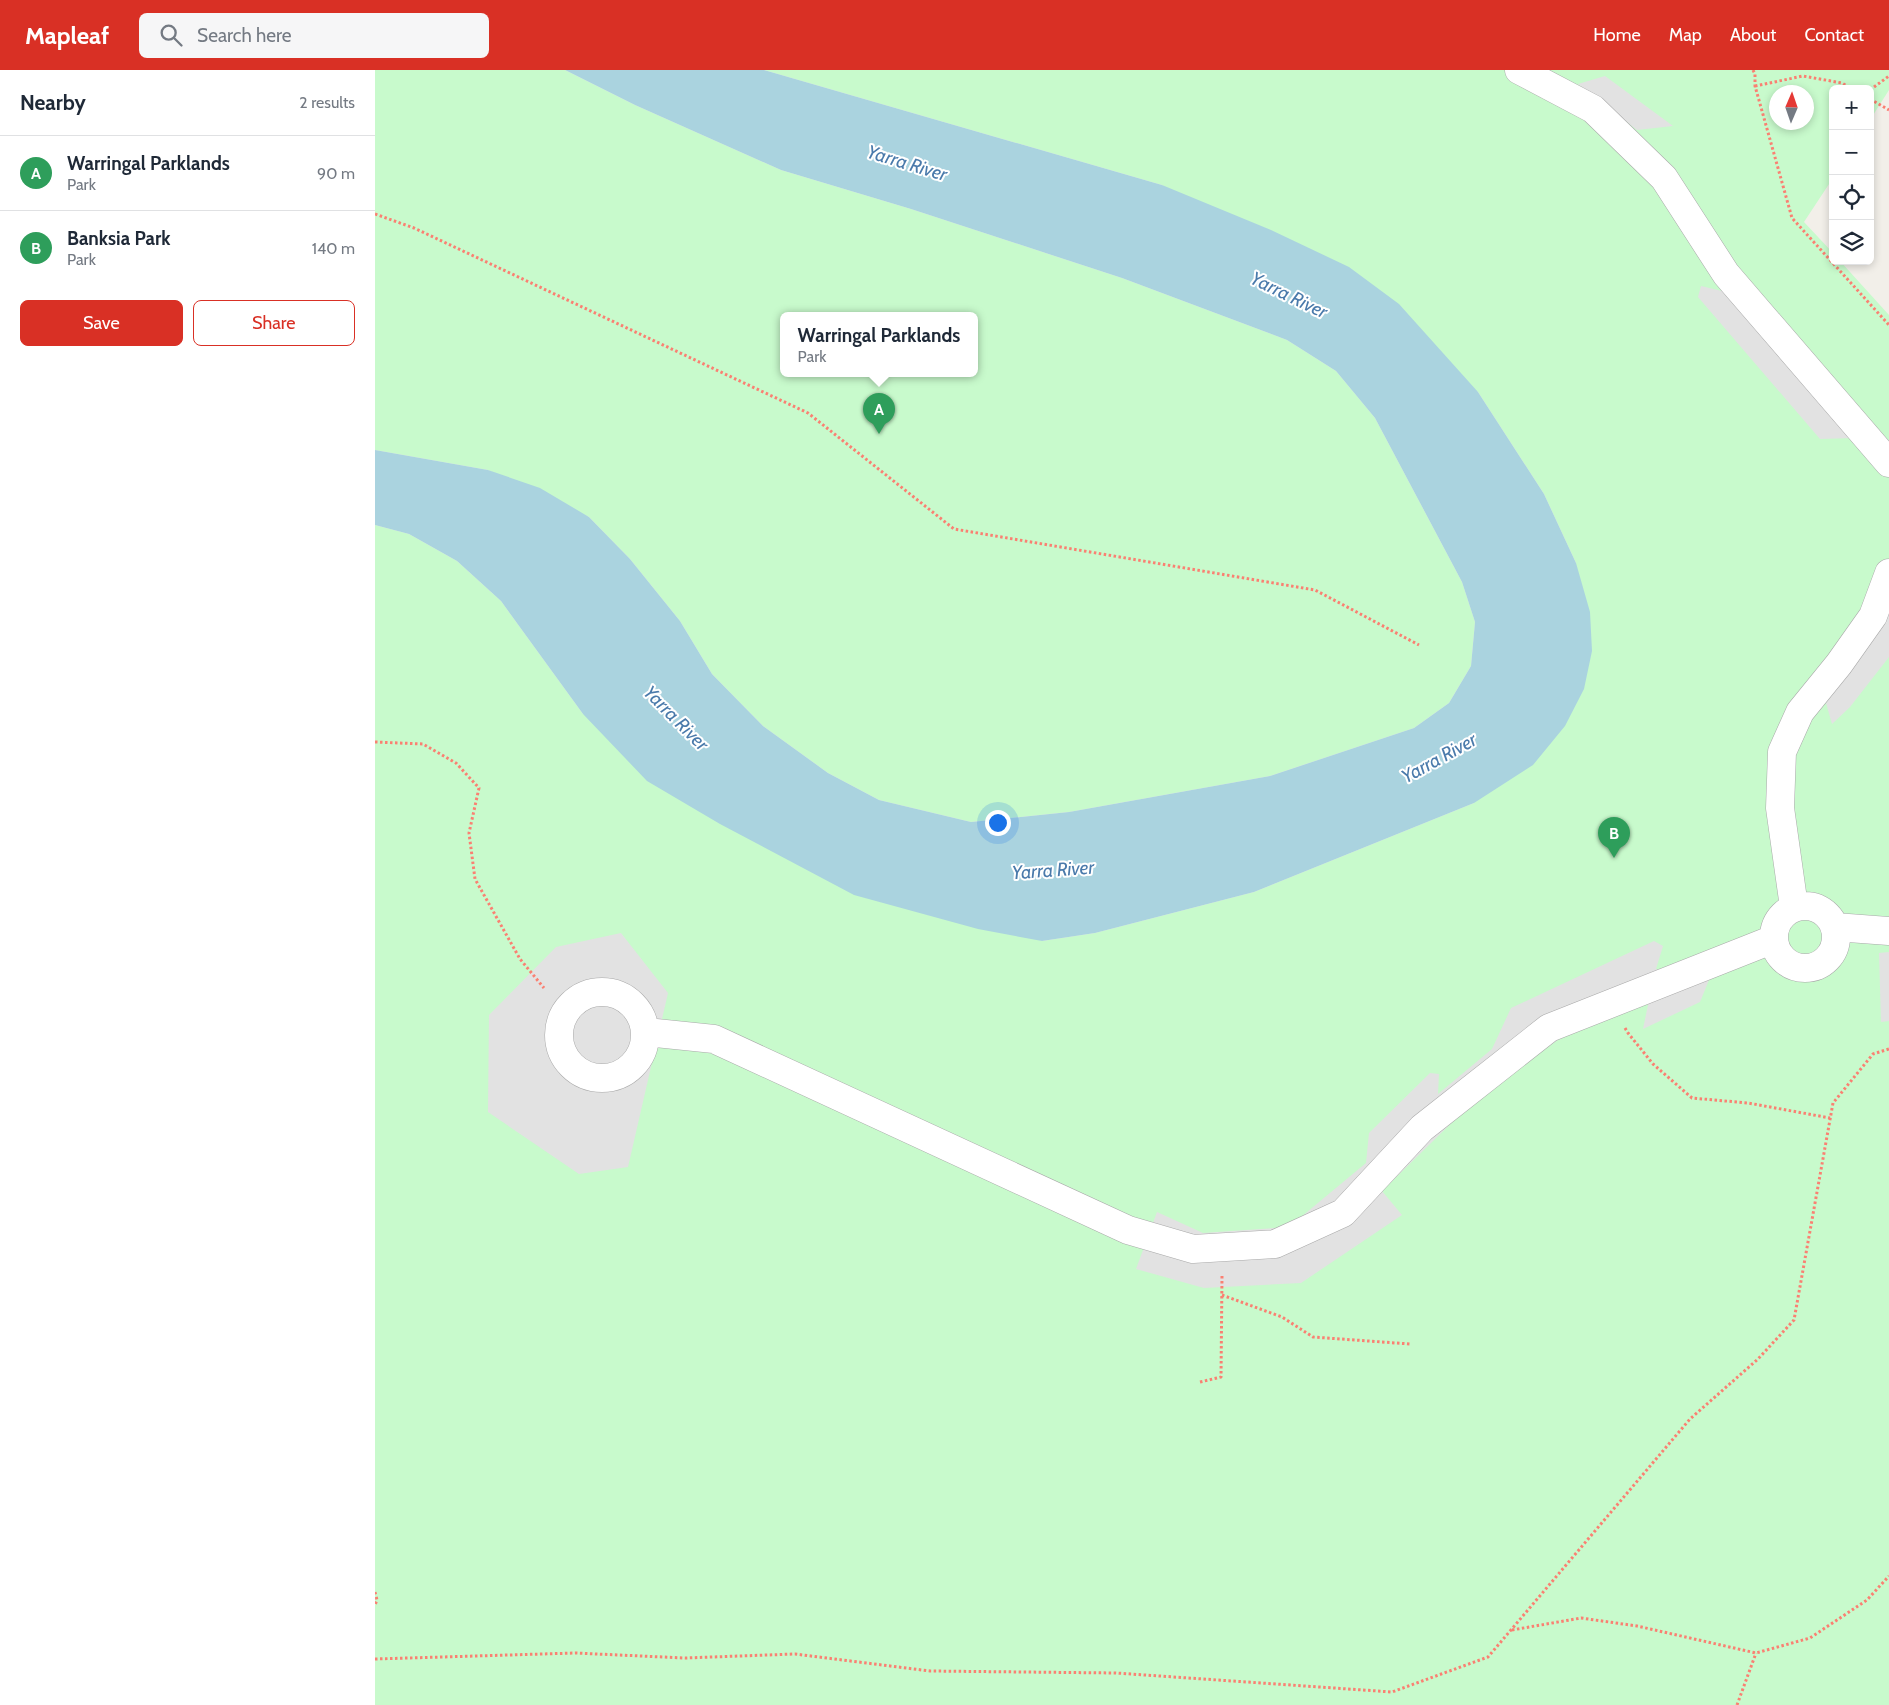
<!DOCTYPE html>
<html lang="en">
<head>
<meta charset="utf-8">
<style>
	:root { --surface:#fff; --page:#f6f6f7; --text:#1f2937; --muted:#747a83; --line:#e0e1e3; --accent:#d93025 }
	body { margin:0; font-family:Cabin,sans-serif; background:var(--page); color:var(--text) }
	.controls { position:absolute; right:15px; top:15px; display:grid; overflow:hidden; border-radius:8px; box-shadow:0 2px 8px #0003 }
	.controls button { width:45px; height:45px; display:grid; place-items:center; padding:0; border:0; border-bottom:1px solid var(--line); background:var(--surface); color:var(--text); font:25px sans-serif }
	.compass { position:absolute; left:1394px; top:15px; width:45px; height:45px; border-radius:50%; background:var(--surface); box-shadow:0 2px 8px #0003; rotate:2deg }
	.you { position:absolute; left:622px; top:752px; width:18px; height:18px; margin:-12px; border:4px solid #fff; border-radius:50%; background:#1a73e8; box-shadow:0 0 0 8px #1a73e833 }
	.badge { display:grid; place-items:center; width:32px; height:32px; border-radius:50%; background:var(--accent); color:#fff; font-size:16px; font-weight:700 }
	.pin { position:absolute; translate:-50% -41px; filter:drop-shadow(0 1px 2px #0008) }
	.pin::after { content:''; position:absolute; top:26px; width:18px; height:15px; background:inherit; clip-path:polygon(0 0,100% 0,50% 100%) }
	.popup { position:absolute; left:405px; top:242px; width:198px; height:65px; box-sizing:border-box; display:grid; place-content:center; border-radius:8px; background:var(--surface); filter:drop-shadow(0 1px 4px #0005); font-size:16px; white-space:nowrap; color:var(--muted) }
	.popup b { font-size:19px; color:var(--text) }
	.popup::after { content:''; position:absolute; left:50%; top:100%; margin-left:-10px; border:10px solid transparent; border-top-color:var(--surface) }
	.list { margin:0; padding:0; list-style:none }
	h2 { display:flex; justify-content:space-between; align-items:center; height:65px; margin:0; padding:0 20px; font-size:21px }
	h2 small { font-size:16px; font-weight:400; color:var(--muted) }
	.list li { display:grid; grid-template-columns:32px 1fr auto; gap:15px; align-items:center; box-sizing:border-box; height:75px; padding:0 20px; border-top:1px solid var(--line) }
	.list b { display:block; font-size:19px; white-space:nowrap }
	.list p { margin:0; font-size:16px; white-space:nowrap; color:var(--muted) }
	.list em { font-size:16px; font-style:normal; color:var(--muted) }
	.actions { display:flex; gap:10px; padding:15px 20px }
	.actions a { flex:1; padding:11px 0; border:1px solid var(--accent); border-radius:8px; text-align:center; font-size:18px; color:var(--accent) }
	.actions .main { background:var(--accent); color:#fff }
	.icon { flex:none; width:28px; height:28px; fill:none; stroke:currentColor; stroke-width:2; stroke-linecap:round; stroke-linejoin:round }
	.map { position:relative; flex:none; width:1514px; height:1635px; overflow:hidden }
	header { display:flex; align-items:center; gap:30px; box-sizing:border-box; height:70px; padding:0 25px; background:var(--accent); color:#fff }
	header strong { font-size:24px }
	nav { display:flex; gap:28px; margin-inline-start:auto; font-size:18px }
	.search { width:350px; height:45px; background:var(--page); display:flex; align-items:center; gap:12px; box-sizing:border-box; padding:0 18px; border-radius:8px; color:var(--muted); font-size:19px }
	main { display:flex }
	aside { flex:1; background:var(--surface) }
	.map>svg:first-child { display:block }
	.park { fill:#c8facc; fill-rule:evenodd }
	.parking { fill:#e2e2e2 }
	.water { fill:#aad3df }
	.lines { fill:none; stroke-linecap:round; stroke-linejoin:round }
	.minor-casing { stroke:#a9a9a9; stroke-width:29 }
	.path { stroke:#fa8072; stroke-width:3; stroke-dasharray:2.5 2.5; stroke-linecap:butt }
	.minor { stroke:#fff; stroke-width:28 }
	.labels { text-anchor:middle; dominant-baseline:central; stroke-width:4; stroke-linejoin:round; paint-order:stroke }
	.water-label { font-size:19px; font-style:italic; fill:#4a7aab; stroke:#fff }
</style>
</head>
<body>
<header>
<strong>Mapleaf</strong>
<div class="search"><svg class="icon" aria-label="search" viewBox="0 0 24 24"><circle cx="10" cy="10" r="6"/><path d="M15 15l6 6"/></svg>Search here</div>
<nav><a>Home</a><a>Map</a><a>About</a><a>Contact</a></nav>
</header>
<main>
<aside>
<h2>Nearby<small>2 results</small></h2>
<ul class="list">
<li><span class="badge" style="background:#2e9e5b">A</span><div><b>Warringal Parklands</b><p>Park</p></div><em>90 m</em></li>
<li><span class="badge" style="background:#2e9e5b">B</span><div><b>Banksia Park</b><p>Park</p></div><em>140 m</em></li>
</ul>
<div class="actions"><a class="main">Save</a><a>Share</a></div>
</aside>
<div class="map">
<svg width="1514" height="1635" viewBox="0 0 1514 1635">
	<rect width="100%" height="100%" fill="#f2efe9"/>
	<path class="park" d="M0,0H190L260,35L406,100L536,139L747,208L912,270L961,301L1000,348L1087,512L1100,552L1096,596L1074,633L1039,658L895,706L694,742L596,752L504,730L453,703L388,656L337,604L305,551L255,489L214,447L113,400L0,380ZM409,245H599V303H409Z
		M389,0H1514V20L1495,50V19H1458V108L1429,152L1458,183V191H1465L1514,245V1635H0V455L34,464L82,491L126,531L208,644L667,871L720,863L879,822L1099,733L1201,493L1169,424L1103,322L787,115ZM1402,22H1432V52H1402Z"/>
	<path class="parking" d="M1230,6L1298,56L1262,60L1203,14Z
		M1326,216L1347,221L1480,368L1445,369L1323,227Z
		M1514,535V587L1475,637L1457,654L1451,633L1498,568Z
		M246,863L293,923L253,1097L204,1104L113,1042L114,945L181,877Z
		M1279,871L1288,876L1281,899L1336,905L1325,932L1268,959L1274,930L1187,967L1105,1025L1007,1121L1027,1145L926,1213L829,1218L761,1199L782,1142L828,1163L914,1157L991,1093L994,1063L1055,1003L1064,1004L1063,1024L1117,979L1136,938Z
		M1514,882V951L1506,952L1504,883Z"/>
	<path class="water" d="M190,0H389L787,115L896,160L974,197L1024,234L1103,322L1169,424L1201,493L1215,542L1217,581L1209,619L1190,656L1158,695L1099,733L879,822L720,863L667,871L603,859L479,825L345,754L272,711L208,644L126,531L82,491L34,464L0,455V380L113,400L165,418L214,447L255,489L305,551L337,604L388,656L453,703L504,730L596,752L694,742L895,706L1039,658L1074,633L1096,596L1100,552L1087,512L1000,348L961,301L912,270L747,208L536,139L406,100L260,35Z"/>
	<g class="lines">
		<g class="minor-casing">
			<path id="minor" d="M1144,0L1218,39L1289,108L1351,204L1514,393
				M1399 867a31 31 0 1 1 62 0a31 31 0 1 1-62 0Z
				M1419,837L1405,738L1407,682L1425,642L1464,594L1498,546L1514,503
				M1460,857L1514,861
				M184 965a43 43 0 1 1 86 0a43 43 0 1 1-86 0Z
				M271,962L339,969L753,1160L818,1179L900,1174L968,1143L1047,1058L1174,958L1399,869"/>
		</g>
		<path class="path" d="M1378,0L1380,4V16L1417,148L1514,255
			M1380,16L1428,6L1467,13L1477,19
			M1495,20L1514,6
			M1495,29L1514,40
			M0,144L39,158L433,343L579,459L940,520L1044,575
			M0,672L48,674L81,693L104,718L94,763L100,809L145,889L169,918
			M1250,958L1253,963L1278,994L1317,1028L1373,1033L1455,1048
			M847,1225L907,1247L938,1267L1035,1274
			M825,1312L846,1307L847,1206
			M0,1522L2,1530L0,1535
			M1137,1560L1206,1548L1262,1556L1381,1583L1435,1568L1492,1530L1514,1506
			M0,1589L200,1583L310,1588L420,1584L555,1601L741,1603L1017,1622L1113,1587L1315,1349L1383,1289L1419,1250L1458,1033L1498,984L1514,979
			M1362,1635L1381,1583"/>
		<use href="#minor" class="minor"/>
	</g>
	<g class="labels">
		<g class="water-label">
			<text transform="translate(532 93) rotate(17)">Yarra River</text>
			<text transform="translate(914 225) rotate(26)">Yarra River</text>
			<text transform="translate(301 648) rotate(45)">Yarra River</text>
			<text transform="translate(1064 688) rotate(-29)">Yarra River</text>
			<text transform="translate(678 800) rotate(-4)">Yarra River</text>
		</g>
	</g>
</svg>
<div class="controls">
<button>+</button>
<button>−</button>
<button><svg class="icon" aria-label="locate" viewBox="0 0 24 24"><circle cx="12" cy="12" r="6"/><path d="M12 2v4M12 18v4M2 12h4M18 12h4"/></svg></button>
<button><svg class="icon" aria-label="layers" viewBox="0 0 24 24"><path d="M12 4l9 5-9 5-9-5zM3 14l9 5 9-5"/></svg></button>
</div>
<svg class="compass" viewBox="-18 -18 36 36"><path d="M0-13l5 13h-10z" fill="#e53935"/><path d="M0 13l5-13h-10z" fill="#747a83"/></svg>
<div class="you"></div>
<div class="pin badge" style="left:504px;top:364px;background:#2e9e5b">A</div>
<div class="popup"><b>Warringal Parklands</b>Park</div>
<div class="pin badge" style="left:1239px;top:788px;background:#2e9e5b">B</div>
</div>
</main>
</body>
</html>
